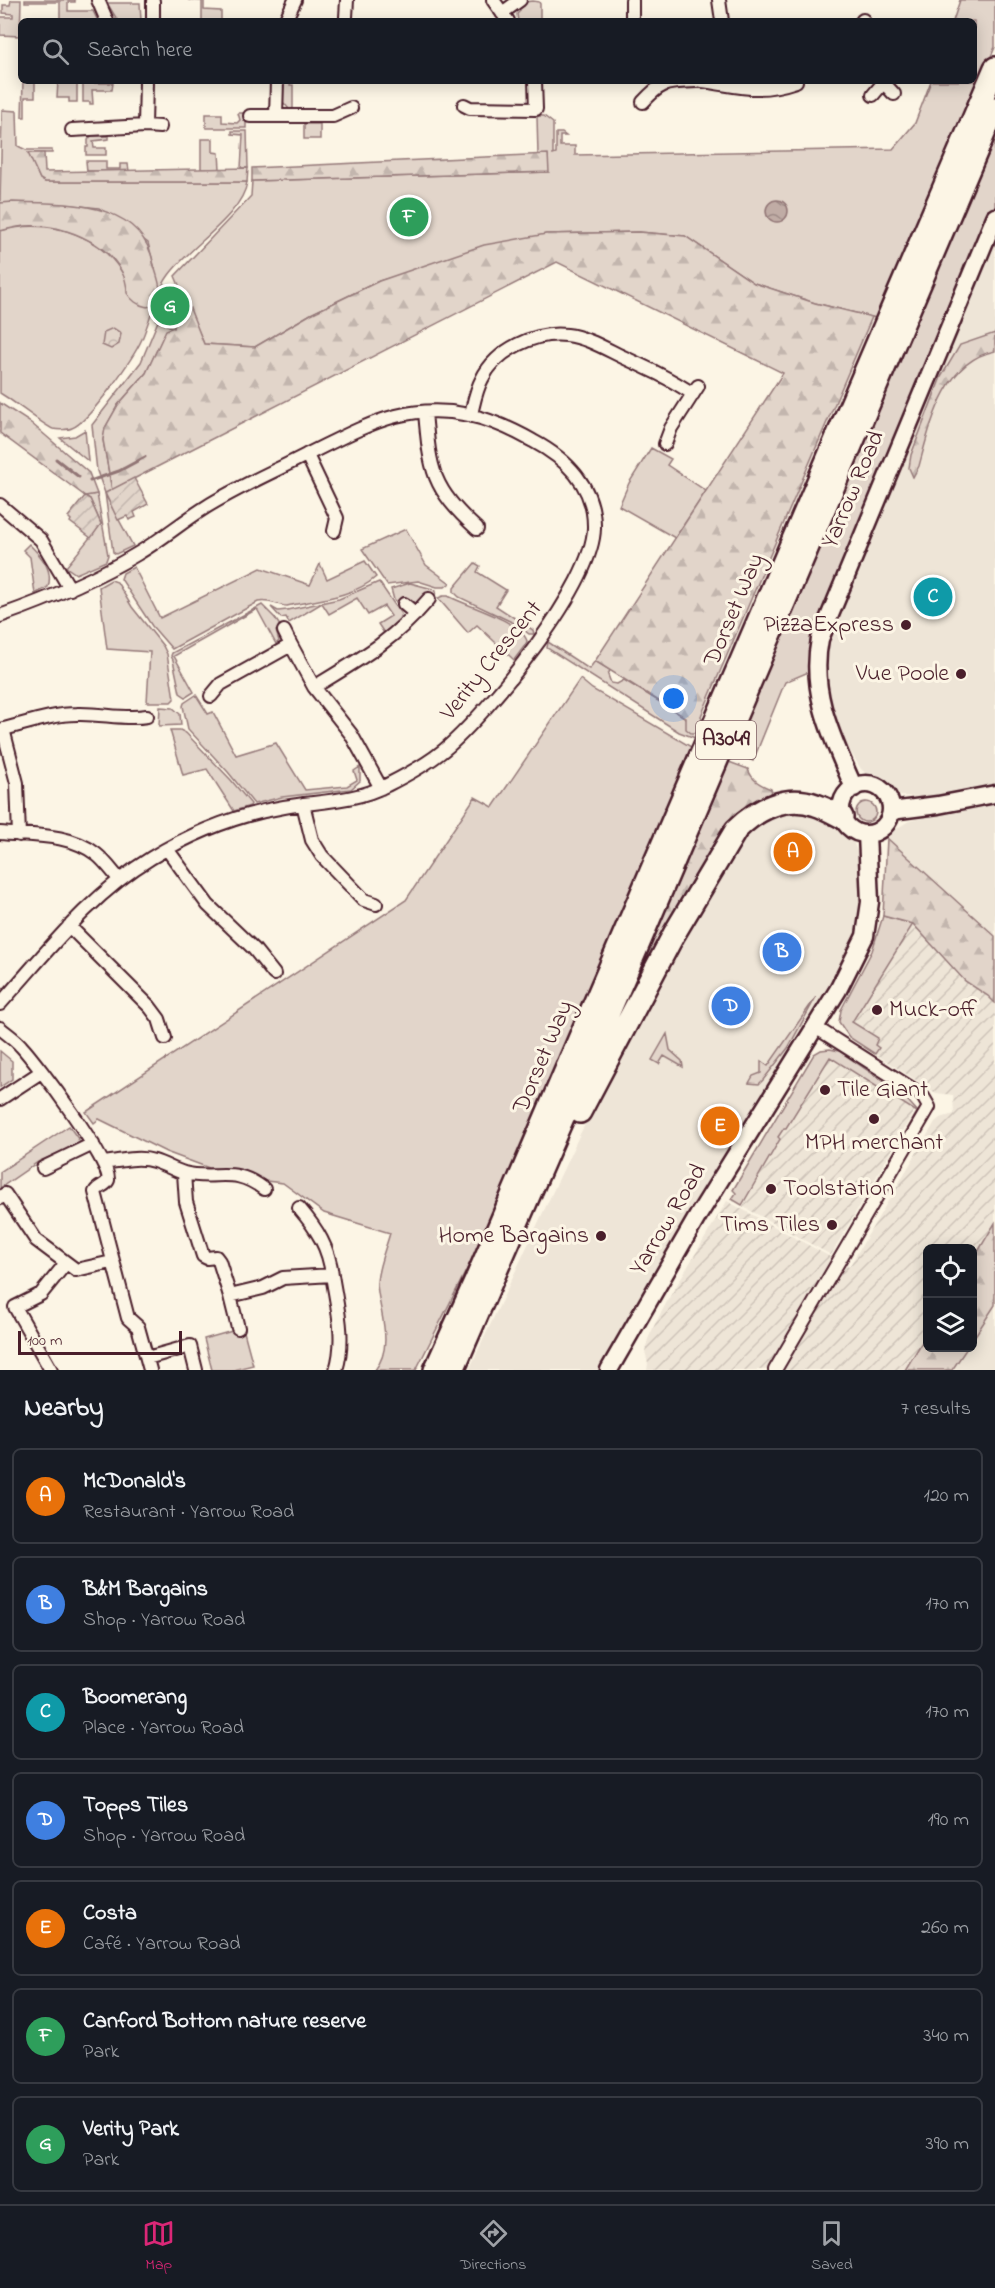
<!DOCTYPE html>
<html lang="en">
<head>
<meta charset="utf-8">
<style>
	:root { --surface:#171b24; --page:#242831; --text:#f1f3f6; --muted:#9ea1a6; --line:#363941; --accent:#db2777 }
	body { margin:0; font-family:"Indie Flower",sans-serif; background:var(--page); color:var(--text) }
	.controls { position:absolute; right:18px; bottom:18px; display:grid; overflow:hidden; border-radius:9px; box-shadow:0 3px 15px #0003 }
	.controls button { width:54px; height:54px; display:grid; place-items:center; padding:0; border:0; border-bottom:2px solid var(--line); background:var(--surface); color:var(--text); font:30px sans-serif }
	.scale { position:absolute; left:18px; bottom:15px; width:164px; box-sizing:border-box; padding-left:6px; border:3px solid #4a1f2b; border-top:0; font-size:16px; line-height:21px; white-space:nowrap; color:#4a1f2b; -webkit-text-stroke:4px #fcf5e5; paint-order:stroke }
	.you { position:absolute; left:674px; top:699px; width:21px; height:21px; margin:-15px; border:4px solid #fff; border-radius:50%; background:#1a73e8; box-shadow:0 0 0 9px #1a73e833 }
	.badge { display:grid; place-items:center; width:39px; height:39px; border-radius:50%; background:var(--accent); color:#fff; font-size:20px; font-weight:700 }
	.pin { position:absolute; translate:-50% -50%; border:3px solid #fff; box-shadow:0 2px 6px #0006 }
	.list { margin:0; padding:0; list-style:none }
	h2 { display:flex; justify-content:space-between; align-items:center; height:78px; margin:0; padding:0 24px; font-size:26px }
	h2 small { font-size:20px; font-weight:400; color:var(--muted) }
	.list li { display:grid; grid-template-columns:39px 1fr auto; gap:18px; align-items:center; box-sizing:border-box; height:96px; margin:0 12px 12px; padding:0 12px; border:2px solid var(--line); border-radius:9px }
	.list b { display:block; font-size:22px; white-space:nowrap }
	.list p { margin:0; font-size:20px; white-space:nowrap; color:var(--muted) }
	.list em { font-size:20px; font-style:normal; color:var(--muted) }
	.icon { flex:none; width:33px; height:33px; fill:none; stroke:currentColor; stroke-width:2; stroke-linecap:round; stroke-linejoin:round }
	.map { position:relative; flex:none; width:995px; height:1370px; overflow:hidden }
	.search { position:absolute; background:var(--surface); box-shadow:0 3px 15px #0003; left:18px; right:18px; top:18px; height:66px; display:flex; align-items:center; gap:15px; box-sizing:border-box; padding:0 21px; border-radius:9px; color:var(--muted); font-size:22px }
	.sheet { height:834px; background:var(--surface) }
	nav { display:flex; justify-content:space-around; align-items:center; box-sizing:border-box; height:84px; border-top:2px solid var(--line); background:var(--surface); font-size:16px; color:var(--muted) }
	nav a { display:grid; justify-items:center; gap:3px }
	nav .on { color:var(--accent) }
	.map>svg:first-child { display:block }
	.built { fill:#eee5d7 }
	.industrial { fill:url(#industrial-furrows) }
	.grass { fill:#e2d5ca; stroke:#967a7a; stroke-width:1.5 }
	.forest { fill:url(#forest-firs); stroke:#967a7a; stroke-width:1.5 }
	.park { fill:url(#park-crowns); stroke:#967a7a; stroke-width:1.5 }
	.garden { fill:url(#garden-furrows); stroke:#967a7a; stroke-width:1.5 }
	.water { fill:url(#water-waves); stroke:#917474; stroke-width:1.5 }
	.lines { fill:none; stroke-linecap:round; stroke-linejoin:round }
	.stream { stroke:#917474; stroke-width:3 }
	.street-casing { stroke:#4a1f2b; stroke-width:16 }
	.secondary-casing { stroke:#4a1f2b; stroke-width:21 }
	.highway-casing { stroke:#4a1f2b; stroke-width:26 }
	.street { stroke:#fcf5e5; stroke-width:12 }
	.secondary { stroke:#fcf5e5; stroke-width:16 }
	.highway { stroke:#fcf5e5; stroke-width:21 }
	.poi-dot { fill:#4a1f2b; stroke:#fcf5e5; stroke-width:2 }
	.labels { text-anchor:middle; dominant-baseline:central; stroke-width:6; stroke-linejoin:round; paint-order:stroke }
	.shield { fill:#fcf5e5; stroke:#7f5f63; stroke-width:1.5 }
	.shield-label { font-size:22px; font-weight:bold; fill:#4a1f2b }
	.street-label { font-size:24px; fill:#4a1f2b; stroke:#fcf5e5 }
	.poi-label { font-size:24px; fill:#4a1f2b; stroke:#fcf5e5; text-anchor:end }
</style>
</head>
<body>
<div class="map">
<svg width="995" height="1370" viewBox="0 0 995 1370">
	<defs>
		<pattern id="industrial-furrows" width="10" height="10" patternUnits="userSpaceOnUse" patternTransform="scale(1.5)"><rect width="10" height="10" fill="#eee5d7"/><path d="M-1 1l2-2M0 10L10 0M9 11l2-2" fill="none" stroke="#cec4b9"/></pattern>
		<pattern id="forest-firs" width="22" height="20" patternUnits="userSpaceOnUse" patternTransform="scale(1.5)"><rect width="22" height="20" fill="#e2d5ca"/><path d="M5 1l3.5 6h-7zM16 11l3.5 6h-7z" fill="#c3b6ae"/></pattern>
		<pattern id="park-crowns" width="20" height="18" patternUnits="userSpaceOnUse" patternTransform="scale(1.5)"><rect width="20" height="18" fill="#e2d5ca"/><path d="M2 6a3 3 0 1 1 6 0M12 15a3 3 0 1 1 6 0" fill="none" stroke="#c3b6ae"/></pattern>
		<pattern id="garden-furrows" width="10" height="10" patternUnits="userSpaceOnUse" patternTransform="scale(1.5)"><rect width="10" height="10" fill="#e2d5ca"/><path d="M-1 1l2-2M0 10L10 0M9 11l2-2" fill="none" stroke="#c3b6ae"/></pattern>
		<pattern id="water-waves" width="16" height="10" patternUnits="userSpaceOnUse" patternTransform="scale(1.5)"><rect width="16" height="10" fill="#c0aca5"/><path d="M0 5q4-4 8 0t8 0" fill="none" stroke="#9e8b87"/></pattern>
	</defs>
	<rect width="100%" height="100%" fill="#fcf5e5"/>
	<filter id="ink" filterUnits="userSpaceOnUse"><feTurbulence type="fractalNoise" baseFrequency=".0167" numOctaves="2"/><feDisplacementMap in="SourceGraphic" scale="12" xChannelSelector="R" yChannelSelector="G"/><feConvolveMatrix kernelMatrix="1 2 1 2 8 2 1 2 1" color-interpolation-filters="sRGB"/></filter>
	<g filter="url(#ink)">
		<path class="built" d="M995,232V787L936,798L901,796L876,783L861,769L838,731L824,679L826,639Z
			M995,801V936L888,838L896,829L909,821Z
			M799,809L842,826L850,835L860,858L867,895L857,940L826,997L786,1064L769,1085L599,1370H469L579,1136L684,933L739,840L767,816Z
			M995,1305V1370H952L967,1348H972L973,1339Z"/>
		<path class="industrial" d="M913,924L965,981L988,996L995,1003V1223L973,1260L972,1248H928L927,1334L905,1370H647L648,1364L645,1351L648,1339L655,1324L669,1298L727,1201L849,1267L935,1122L940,1118L954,1114L953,1095L936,1093L849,1037L843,1030Z
			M825,1056L916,1108L831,1255L731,1200Z"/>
		<path class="grass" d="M11,0H21L20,36L0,35V17H13V14L3,13V5H10Z
			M25,0H75V2H68V11H93L98,21H60V2H25Z
			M188,0H204V10L221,11V21H202V1Z
			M960,0H995V47L880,319L815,303L754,283L685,236L639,232L546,234L379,281L311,314L255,347L204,344L175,276L251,196L252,181L548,172V155H538L537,116H544L553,123V155L556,154V133H562L566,136H560V146H575V155L893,149L915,123L931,81H974V21H953Z
			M533,1L539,2L540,4V21H518L517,14L520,11L518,8L524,2Z
			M107,3H140L141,21H118Z
			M23,81H35V97H25V117H22Z
			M58,81L77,83V102H69V98H57Z
			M283,81H290V85H293V110L289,109L283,102Z
			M83,83H113L112,90H92L93,104H90V102H83Z
			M2,110L17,111L18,146L26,150H52V153H29L40,179L45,182H247C243,214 189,247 169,275C155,294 151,318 142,339C134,357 89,422 72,428C68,430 58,430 53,429C46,427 12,400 0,393V231C52,217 110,236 130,289L157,296L155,269L148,243L99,208L62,204L0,203Z
			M238,113H246V128H206V114H222V122L237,123L240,120Z
			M304,124H320V139H304Z
			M995,129V207L976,241L949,303L836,583L811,671L785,682L753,761L730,751Z
			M232,131H247L248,168H241L243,135L232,134Z
			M91,136H109V139L93,141L94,148H106V155H86V147H88V140Z
			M201,139H213V152L219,153L220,169H201Z
			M86,161H106V169H120V164H128L129,171H87Z
			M158,321L174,328L166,331L146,373L118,405L105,428L103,440L112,490L105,494L133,546L116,554L113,552L105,493L97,471L92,425L141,362Z
			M85,430L88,461L60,438L75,436Z
			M651,448L671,459L667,465L706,491L675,538L619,506L629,483Z
			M97,494L108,555L106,561L76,574L66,567L101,524L90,499L85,496Z
			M406,529L426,565L450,583L445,587H437L418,581L387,585L362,549Z
			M29,544C40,555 54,569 48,587L35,594L30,557L23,550Z
			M365,561L376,577C354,597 316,600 287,606C277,606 269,599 258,602L172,649L152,626L121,579L123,573L134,567L160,618L261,568L310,585L320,564L327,579Z
			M475,563L480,566L477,572L506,590L496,606L533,630L534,634H529L516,624L459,597L454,592V588Z
			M111,580L117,582L132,607L163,646L167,654L174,699L171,702H147L150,652L107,649L99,587Z
			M379,582L401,614L399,619L384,633L378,624L391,616L384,606L368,615L357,598L329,614L322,603L289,623L286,617L281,618L271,607L278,611L287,610L339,599Z
			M410,583L433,589L436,591L434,599L427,593L416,603L399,605L394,600L391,589Z
			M443,596H448C467,606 521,621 527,641L526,644L514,660L477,625L468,633L438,598Z
			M262,605L275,618L282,629L276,631L279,641L276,644L257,609L174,656L194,692L186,697L180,693L173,660L171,656L172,653Z
			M548,642L589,669L595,661L610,670L608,675L611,683L617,684L624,680L698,725L695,731L700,734L698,739L679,732L547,648Z
			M580,679L592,689L693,748L474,1255L416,1370H375C395,1345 379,1312 377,1284C377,1268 386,1248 390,1233L324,1213L283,1183L266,1181L234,1170L209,1168L166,1152L99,1119L94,1123L86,1112L406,900L475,797L493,807Z
			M196,695L208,714L213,712L236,755L276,743L305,790L347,786L357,780L354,771L360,767V781L351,789L282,797L254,804L228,772L188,729L183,706L184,703Z
			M160,707L173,708L180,714L181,725L159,726Z
			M170,730H180L186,733L231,780L251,804L250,806L234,811L207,769L183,775Z
			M856 812a10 10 0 1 1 20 0a10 10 0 1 1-20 0Z
			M883,916L913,924L852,1022L878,1038L875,1045L879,1048L875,1054L849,1037L839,1022L841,1010L872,951Z
			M816,997L788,1048L763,1080L759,1084L749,1083L753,1076L761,1073V1061L768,1066Z
			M667,1034L670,1050L682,1061L683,1067L664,1056L659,1064L652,1060Z
			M830,1049L839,1051L902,1094L918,1112L916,1119L885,1173L882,1174L917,1112L830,1057L786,1128H784L778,1137L780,1139L742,1205L732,1199L736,1193L733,1190L814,1054L821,1050Z
			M0,1051L12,1061V1079L0,1087Z
			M69,1126L81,1143L38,1162L0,1188V1172Z
			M243,1328L253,1365L233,1370H212L204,1339Z"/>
		<path class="forest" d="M28,153H44L45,172L248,168L247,182H45L40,179Z
			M548,154L549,172L252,181V168Z
			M13,202C66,204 142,199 154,266C156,272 161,288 160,293C157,315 135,307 127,293C127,253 74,226 37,226C26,225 11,228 0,231V203Z
			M639,232L685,236L754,283L815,303L872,317L701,716L704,723L697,733H691L686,729V718L595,661L783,373L557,262L112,490L103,440L105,428L118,405L146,373L166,330L174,327L183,291L204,344L255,347L311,314L379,281L484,245L546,234Z
			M995,333V351C944,361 931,423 919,466L913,477L909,468L911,455L941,377L960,345Z
			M0,403L31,423L89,473L97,494L85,496L0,433Z
			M729,762L748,769C752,781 761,785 771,789L773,796L760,799L745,808L725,827L646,968L642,966Z
			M887,838L995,936V1003L988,996L965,981L913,924L883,916Z
			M995,1223V1305L973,1339V1260Z
			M927,1334L928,1348H967L952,1370H905Z"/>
		<path class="park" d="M168,286L183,291L174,328L156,320Z
			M113,328L121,333L119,344L111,349L102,345L104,332Z"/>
		<path class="garden" d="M134,478L148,504L134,512L136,517L129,520L127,516L118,520L105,493Z
			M85,496L90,499L101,524L91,538L70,522L71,520L68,517Z"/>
		<path class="water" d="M766 211a11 11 0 1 1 22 0a11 11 0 1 1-22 0Z"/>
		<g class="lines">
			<path class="stream" d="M56,459L79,477
				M90,481L119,471L145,457"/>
			<g class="street-casing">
				<path id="street" d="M98,0L107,21
					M493,0L508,21
					M719,0L722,21
					M153,1V21
					M502,13L520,0
					M346,17L347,0
					M285,21L295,0
					M632,21V0
					M862,21L863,20
					M277,81L276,116H333L351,108
					M702,81C740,86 758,94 796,81
					M882,81L894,94
					M873,95L883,83
					M643,102C663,80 667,83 696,81
					M464,105L470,108L536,109L535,81
					M250,116H276
					M145,126L160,127
					M72,130L145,126L146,81
					M425,412C430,471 432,488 477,529
					M471,414C474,402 476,390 482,379C496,350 535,331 567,335C586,337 606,349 623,357C647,368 671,379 693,394
					M665,444L671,428L698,386
					M307,455L337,518L334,531
					M0,505L41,540L70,589
					M404,604L416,614
					M0,616C48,599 94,580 137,554C161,540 182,522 206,507C238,487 273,472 306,455C335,441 365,424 396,416C447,404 489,416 533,441C567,459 595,487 594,528C593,585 488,713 444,750C427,764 407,775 387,785C355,802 318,801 284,807C236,815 192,833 151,858C90,895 47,952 0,1004
					M284,631L291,645
					M314,687C360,659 393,641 429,599
					M211,696L221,684L291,645L314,687L351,734L381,788
					M3,729L17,783L19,835
					M0,730C25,724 51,714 77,714C101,713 124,720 147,716
					M303,804L312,840L322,856L364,900L376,904
					M0,833C32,836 69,833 96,854C105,861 112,871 119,879
					M167,849L208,905L254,949L274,974
					M69,926L150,1007L159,1019L165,1038
					M0,1028C7,1034 15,1039 21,1046C36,1062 113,1164 108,1180C106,1186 98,1186 95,1192L128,1318L138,1327L150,1370
					M0,1099L41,1072
					M103,1163C120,1161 138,1156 154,1161C164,1164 174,1170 184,1173C217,1181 233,1165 264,1189
					M43,1168L93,1144
					M184,1173L186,1202L203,1256L207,1258L216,1257L219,1261L230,1296L263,1288L283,1278L332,1275C329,1248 317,1229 299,1208
					M0,1198L5,1194L36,1240L76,1270L112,1262
					M332,1275C337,1307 346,1338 336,1370
					M230,1296L238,1328
					M147,1358L190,1346L196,1370
					M51,1370L15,1307L41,1294L66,1263
					M775,1370L929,1107L922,1095L815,1027"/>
			</g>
			<g class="secondary-casing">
				<path id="secondary" d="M841 809a25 25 0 1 1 50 0a25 25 0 1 1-50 0Z
					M854,788C833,739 809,693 820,639L995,217
					M891,811L938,805L995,794
					M609,1370L699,1214L838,990L865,936L870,902L867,834"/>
			</g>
			<g class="highway-casing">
				<path id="highway" d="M580,1112L674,934L736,830C757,809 786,794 816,805C825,808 834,813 842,817
					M435,1370L475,1282L995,68
					M453,1370L636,950L995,108"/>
			</g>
			<use href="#street" class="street"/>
			<use href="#secondary" class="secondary"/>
			<use href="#highway" class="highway"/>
		</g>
	</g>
	<g class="poi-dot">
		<circle cx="906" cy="625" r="6"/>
		<circle cx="961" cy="674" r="6"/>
		<circle cx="877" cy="1010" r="6"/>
		<circle cx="825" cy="1090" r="6"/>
		<circle cx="874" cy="1119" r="6"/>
		<circle cx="771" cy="1189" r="6"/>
		<circle cx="832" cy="1225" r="6"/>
		<circle cx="601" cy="1236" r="6"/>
	</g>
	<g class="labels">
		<rect class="shield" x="696" y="721" width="60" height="38" rx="4.5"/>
		<g class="shield-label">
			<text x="726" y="740">A3049</text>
		</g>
		<g class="street-label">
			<text transform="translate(854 490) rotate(-67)">Yarrow Road</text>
			<text transform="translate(735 610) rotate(-67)">Dorset Way</text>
			<text transform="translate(492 661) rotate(-51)">Verity Crescent</text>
			<text transform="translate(544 1057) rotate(-67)">Dorset Way</text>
			<text transform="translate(669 1220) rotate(-59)">Yarrow Road</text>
		</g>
		<g class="poi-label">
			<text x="894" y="625">PizzaExpress</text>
			<text x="949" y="674">Vue Poole</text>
			<text x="889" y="1010" text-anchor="start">Muck-off</text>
			<text x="837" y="1090" text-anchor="start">Tile Giant</text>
			<text x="874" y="1143" text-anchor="middle">MPH merchant</text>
			<text x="783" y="1189" text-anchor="start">Toolstation</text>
			<text x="820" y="1225">Tims Tiles</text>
			<text x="589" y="1236">Home Bargains</text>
		</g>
	</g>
</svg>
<div class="controls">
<button><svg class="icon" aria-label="locate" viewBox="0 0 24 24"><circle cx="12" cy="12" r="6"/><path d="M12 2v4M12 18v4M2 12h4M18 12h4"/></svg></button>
<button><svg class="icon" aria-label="layers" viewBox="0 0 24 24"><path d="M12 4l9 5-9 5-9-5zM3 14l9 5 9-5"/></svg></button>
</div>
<div class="scale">100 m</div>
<div class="you"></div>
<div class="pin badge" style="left:793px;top:852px;background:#e8710a">A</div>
<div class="pin badge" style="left:782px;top:952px;background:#3f7fe0">B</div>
<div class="pin badge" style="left:933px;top:597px;background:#0f9aa8">C</div>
<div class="pin badge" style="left:731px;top:1006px;background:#3f7fe0">D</div>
<div class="pin badge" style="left:720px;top:1126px;background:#e8710a">E</div>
<div class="pin badge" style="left:409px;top:217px;background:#2e9e5b">F</div>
<div class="pin badge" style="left:170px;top:306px;background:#2e9e5b">G</div>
<div class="search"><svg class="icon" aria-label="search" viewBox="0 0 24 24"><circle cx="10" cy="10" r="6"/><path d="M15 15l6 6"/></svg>Search here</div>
</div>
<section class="sheet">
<h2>Nearby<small>7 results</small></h2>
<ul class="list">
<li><span class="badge" style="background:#e8710a">A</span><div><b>McDonald's</b><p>Restaurant · Yarrow Road</p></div><em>120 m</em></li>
<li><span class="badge" style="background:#3f7fe0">B</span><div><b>B&amp;M Bargains</b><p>Shop · Yarrow Road</p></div><em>170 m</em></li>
<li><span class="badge" style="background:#0f9aa8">C</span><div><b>Boomerang</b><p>Place · Yarrow Road</p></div><em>170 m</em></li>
<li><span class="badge" style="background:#3f7fe0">D</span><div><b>Topps Tiles</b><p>Shop · Yarrow Road</p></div><em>190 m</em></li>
<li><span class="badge" style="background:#e8710a">E</span><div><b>Costa</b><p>Café · Yarrow Road</p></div><em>260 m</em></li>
<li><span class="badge" style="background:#2e9e5b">F</span><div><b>Canford Bottom nature reserve</b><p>Park</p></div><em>340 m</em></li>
<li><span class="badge" style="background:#2e9e5b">G</span><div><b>Verity Park</b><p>Park</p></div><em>390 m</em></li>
</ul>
</section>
<nav>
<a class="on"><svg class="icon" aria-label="map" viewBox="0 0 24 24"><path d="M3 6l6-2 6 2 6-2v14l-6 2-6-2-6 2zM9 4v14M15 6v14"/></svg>Map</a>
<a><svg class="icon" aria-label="directions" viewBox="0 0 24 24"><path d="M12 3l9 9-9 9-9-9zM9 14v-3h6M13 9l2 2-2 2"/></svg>Directions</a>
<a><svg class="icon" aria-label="saved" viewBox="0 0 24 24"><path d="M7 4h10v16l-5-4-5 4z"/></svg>Saved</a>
</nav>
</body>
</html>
